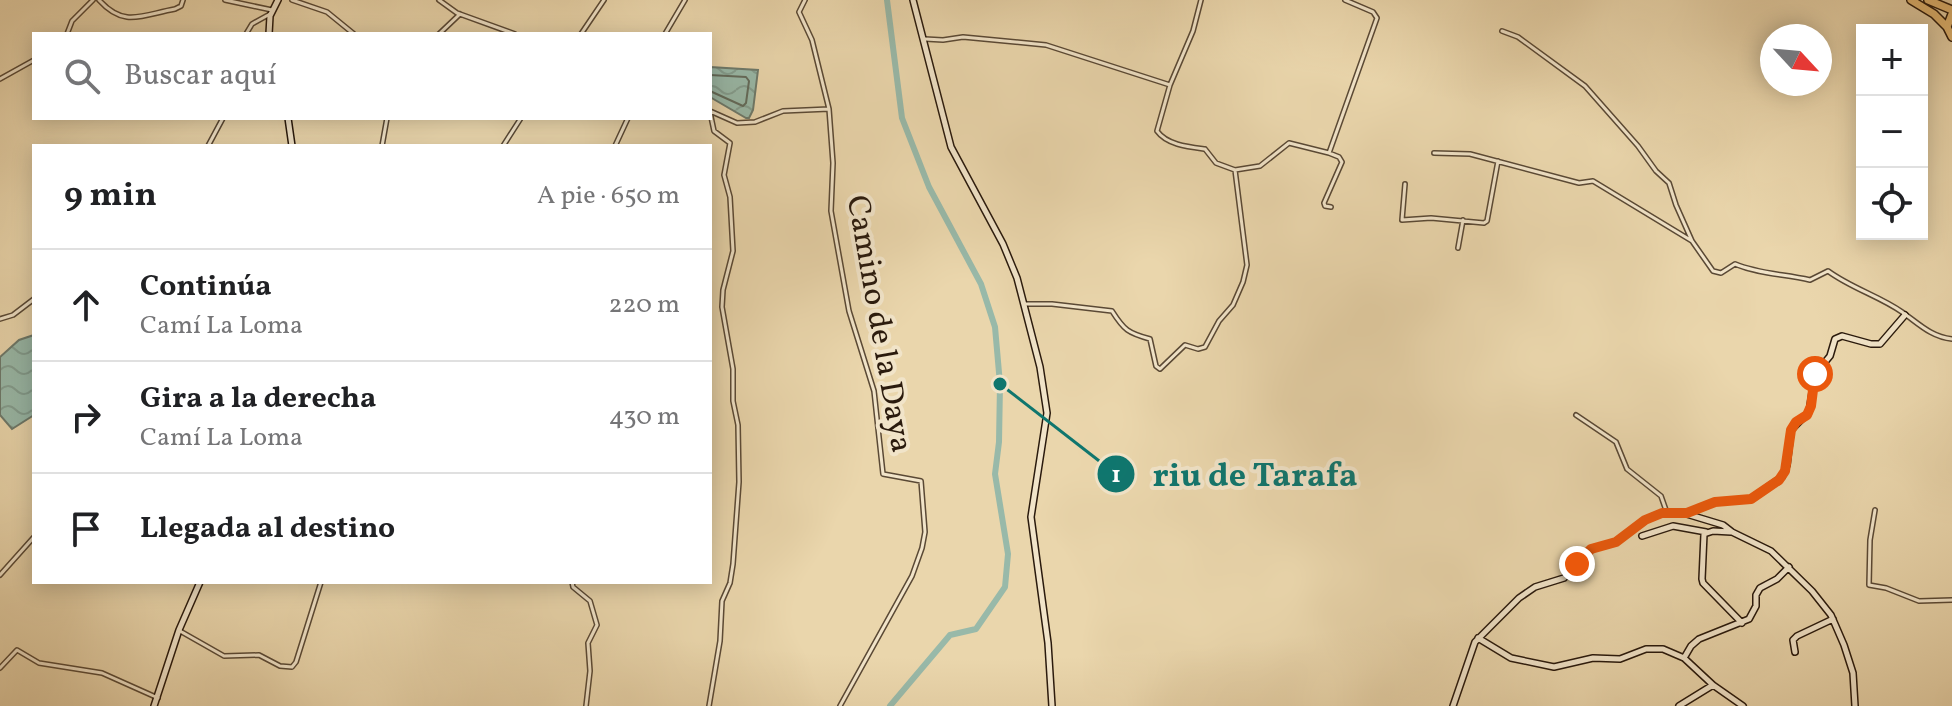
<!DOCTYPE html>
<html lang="es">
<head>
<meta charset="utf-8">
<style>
	:root { --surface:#fff; --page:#f2f2f2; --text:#202124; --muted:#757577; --line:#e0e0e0 }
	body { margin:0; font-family:Vollkorn,serif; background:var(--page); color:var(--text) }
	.controls { position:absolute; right:24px; top:24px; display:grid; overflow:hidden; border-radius:0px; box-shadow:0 4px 20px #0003 }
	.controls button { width:72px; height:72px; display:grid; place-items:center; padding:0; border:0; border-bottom:2px solid var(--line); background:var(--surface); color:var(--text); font:40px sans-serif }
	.compass { position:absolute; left:1760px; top:24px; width:72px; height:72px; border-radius:50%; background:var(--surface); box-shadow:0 4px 20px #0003; rotate:116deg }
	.stop { position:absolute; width:24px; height:24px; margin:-18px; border:6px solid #ea580c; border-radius:50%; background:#fff }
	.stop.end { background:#ea580c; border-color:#fff; box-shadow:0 2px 8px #0008 }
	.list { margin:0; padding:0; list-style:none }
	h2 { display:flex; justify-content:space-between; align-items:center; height:104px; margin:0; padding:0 32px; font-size:34px }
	h2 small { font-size:26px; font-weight:400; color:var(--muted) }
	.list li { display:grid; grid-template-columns:52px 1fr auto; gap:24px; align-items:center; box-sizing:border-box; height:112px; padding:0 32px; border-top:2px solid var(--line) }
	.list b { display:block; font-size:30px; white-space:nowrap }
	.list p { margin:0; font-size:26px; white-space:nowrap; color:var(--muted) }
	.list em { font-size:26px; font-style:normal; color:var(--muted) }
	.icon { flex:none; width:44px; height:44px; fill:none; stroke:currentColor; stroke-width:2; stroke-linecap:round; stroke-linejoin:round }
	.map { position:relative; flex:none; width:1952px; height:706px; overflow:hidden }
	.search { position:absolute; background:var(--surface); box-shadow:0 4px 20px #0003; left:32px; top:32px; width:680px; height:88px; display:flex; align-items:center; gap:20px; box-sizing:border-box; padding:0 28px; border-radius:0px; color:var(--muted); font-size:30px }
	.panel { position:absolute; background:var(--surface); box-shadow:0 4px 20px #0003; left:32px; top:144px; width:680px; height:440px; border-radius:0px }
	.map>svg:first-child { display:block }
	.water { fill:url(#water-waves); stroke:#6c796b; stroke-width:2 }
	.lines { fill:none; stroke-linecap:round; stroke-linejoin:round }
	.shore { stroke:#616a5b; stroke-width:2 }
	.river { stroke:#98b9a9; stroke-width:6 }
	.street-casing { stroke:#5a4935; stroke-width:6 }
	.secondary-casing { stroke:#2a1a0d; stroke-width:8 }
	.highway-casing { stroke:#2a1a0d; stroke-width:10 }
	.street { stroke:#f1e4c9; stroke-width:3 }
	.secondary { stroke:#f1e4c9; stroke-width:5 }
	.highway { stroke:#e5bb76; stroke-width:7 }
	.route { stroke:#ea580c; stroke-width:10 }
	.labels { text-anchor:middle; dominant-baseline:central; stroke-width:8; stroke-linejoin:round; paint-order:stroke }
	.street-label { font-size:32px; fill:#2a1a0d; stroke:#f1e4c9 }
	.leader { fill:none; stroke:#0f766e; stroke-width:3 }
	.callout-dot { fill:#0f766e; stroke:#f1e4c9; stroke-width:3 }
	.mark-label { font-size:24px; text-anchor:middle; font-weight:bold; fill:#fff }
	.callout-label { font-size:34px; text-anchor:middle; font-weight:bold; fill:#0f766e; stroke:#f1e4c9; stroke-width:8; stroke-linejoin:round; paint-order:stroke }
</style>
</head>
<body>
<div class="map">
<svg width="1952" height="706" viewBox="0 0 1952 706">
	<defs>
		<pattern id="water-waves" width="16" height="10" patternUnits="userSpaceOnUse" patternTransform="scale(2)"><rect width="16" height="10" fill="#98b9a9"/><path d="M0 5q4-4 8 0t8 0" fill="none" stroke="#839e90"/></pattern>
	</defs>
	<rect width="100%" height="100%" fill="#ead6ac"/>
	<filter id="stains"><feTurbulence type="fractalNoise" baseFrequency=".0025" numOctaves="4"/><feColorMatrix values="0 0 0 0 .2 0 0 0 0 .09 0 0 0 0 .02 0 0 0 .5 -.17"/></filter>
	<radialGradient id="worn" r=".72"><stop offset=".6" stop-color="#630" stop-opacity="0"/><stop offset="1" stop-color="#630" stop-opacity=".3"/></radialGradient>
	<path class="water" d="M710,67L758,70L753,110L749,118H746L710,97Z
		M34,335V415L12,429L0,415V357L19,340Z"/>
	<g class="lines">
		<path class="shore" d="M710,75L746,77L749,81L746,103L743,106L710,91"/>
		<path class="river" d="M887,0L902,118L929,187L981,284L995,327L1000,384L999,442L995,474L1008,554L1005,587L976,629L950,635L890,706"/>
		<g class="street-casing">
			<path id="street" d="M99,0C124,28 142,15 175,9L181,6L183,0
				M225,0L272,10
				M292,0L327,12L354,34
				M439,0L457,13L515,34
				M805,0L799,12L812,40L829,109L833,163L831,211L849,311L874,391L883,474L921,481L925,532L922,548L912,576L840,706
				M1502,31L1518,37L1585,86L1638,146L1656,171L1669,183L1676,205L1692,241L1713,271L1721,273L1735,264C1759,274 1784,274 1810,280L1828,271C1851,288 1879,296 1902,312C1918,323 1931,337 1952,339
				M67,34L72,21L93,0
				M246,34L252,24L270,14
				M439,34L460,14
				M581,34L604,0
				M665,34L685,0
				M925,39L943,40L963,37L1046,45L1170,85
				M0,79L34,60
				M710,111L737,123L755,122L783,111L829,109
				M208,146L223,118
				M382,146L387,118
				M503,146L521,118
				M615,146L628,118
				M1329,153L1339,157L1342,162L1324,203L1325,206L1331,207
				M1434,153L1470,154L1579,183L1593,181L1692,241
				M1235,170L1260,166L1289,143L1329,153L1377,18L1373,12L1345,0
				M1405,184L1402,220L1431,218L1484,223L1487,221L1498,161
				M1458,248L1463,220
				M1026,304H1052L1112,311C1124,330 1128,333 1150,339L1156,366L1160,369L1185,345L1198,349L1205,347L1219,321L1233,305L1243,282L1247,265L1235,170L1216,163L1205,149C1189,147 1167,145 1157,131L1170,85L1193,31L1201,0
				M0,319L13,315L34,299
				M1576,415L1616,442L1627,469L1661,496L1667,513
				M1875,510L1870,540L1869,585L1886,588L1919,601L1952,600
				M0,575L34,537
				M572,582L573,587L590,601L597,625L588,643L590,671L586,706
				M180,631L224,656L259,655L280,666L292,667L296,662L321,582
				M0,668L17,650L39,663L102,673L158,698
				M709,706L720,641L722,601L730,583L733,564L739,482L738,425L733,401V369L722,307L723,290L733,251L730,197L724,175L730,143L714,131L710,112"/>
		</g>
		<g class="secondary-casing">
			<path id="secondary" d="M913,0L951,147L1003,244L1017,278L1040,367L1047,413L1031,517L1048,643L1052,706
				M269,34L270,16L278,0
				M288,118L292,146
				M1687,513L1715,502L1751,499L1782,477L1787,465L1791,430L1809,412L1815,374L1830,356L1835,339L1842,336L1871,344H1880L1905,315
				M1731,532L1713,531L1704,534L1702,579L1703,583L1742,623
				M1642,536L1673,526L1706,532
				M1478,638L1511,658L1554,667L1593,658L1620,659L1646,649H1663L1684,658L1713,685
				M1795,652L1793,640L1797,636L1833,619
				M1684,658L1691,646L1699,639L1749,619L1756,606V595L1760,588L1777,579L1789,567
				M154,706L179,630L200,582
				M1453,706L1475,642L1519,598L1535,587L1564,578L1591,549L1616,542L1645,520L1662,513L1680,512L1723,525L1732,532L1771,551L1812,591L1831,615L1844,645L1853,673L1855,706
				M1679,706L1713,685L1743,706"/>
		</g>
		<g class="highway-casing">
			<path id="highway" d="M1911,0L1934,14L1947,27
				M1928,0L1952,10
				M1952,14L1947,27L1952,37"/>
		</g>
		<use href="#street" class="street"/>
		<use href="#secondary" class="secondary"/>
		<use href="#highway" class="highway"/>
	</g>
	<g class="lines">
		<path class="route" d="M1577,564L1591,549L1616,542L1645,520L1662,513H1687L1715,502L1751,499L1779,480L1785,471L1791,430L1796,422L1807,415L1811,406L1815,374"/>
	</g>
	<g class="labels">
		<g class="street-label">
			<text transform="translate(878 324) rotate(80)">Camino de la Daya</text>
		</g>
	</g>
	<path class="leader" d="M1000 384L1116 474"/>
	<g class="callout-dot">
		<circle cx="1000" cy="384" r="8"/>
		<circle cx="1116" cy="474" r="20"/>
	</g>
	<g class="mark-label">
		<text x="1116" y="482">1</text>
	</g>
	<g class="callout-label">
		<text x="1255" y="486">riu de Tarafa</text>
	</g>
	<rect width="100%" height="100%" filter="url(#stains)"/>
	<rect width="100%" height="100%" fill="url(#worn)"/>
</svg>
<div class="controls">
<button>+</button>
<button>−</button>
<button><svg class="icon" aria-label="locate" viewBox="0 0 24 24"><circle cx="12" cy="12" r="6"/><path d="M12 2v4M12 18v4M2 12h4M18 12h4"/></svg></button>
</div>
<svg class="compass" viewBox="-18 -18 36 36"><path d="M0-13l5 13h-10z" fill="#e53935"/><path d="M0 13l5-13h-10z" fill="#757577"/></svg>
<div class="stop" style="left:1815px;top:374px"></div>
<div class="stop end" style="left:1577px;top:564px"></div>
<div class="search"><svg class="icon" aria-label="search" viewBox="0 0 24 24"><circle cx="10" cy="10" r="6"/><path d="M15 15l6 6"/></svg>Buscar aquí</div>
<section class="panel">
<h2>9 min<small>A pie · 650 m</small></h2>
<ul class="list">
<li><svg class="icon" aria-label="ahead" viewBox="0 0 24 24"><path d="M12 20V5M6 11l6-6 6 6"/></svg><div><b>Continúa</b><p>Camí La Loma</p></div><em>220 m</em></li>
<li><svg class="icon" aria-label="right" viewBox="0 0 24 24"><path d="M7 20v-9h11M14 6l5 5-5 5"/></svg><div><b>Gira a la derecha</b><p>Camí La Loma</p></div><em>430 m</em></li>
<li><svg class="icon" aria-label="arrive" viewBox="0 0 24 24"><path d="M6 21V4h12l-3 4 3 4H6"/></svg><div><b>Llegada al destino</b></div></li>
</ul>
</section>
</div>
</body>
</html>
